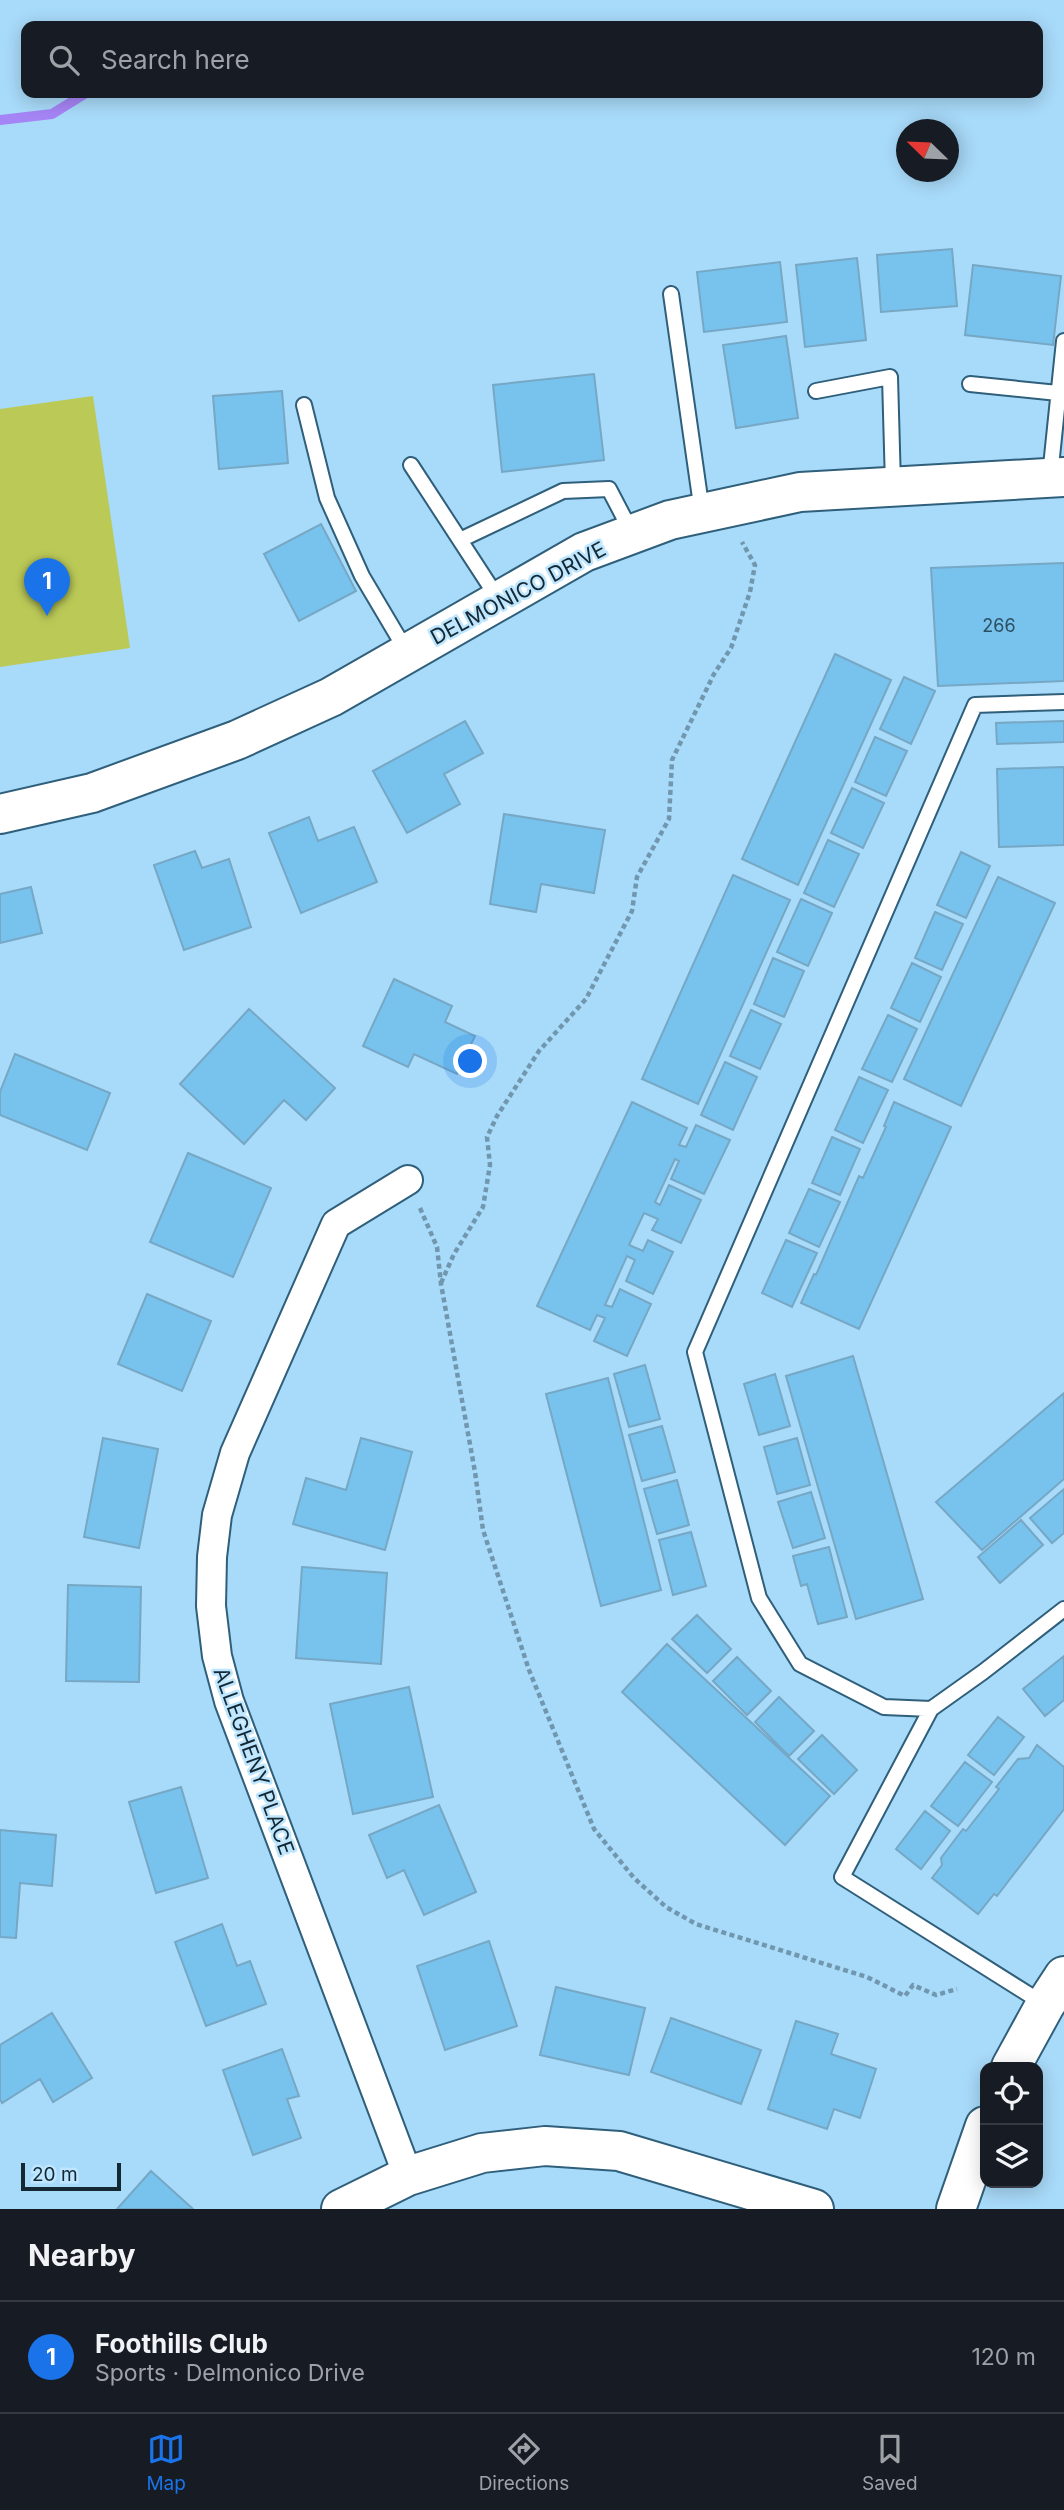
<!DOCTYPE html>
<html lang="en">
<head>
<meta charset="utf-8">
<style>
	:root { --surface:#171b24; --page:#242831; --text:#f1f3f6; --muted:#9ea1a6; --line:#363941; --accent:#1a73e8 }
	body { margin:0; font-family:Inter,sans-serif; background:var(--page); color:var(--text) }
	.controls { position:absolute; right:21px; bottom:21px; display:grid; overflow:hidden; border-radius:14px; box-shadow:0 4px 18px #0003 }
	.controls button { width:63px; height:63px; display:grid; place-items:center; padding:0; border:0; border-bottom:2px solid var(--line); background:var(--surface); color:var(--text); font:35px sans-serif }
	.compass { position:absolute; left:896px; top:119px; width:63px; height:63px; border-radius:50%; background:var(--surface); box-shadow:0 4px 18px #0003; rotate:293deg }
	.scale { position:absolute; left:21px; bottom:18px; width:100px; box-sizing:border-box; padding-left:7px; border:4px solid #142833; border-top:0; font-size:19px; line-height:24px; white-space:nowrap; color:#142833; -webkit-text-stroke:5px #bee6ff; paint-order:stroke }
	.you { position:absolute; left:471px; top:1062px; width:24px; height:24px; margin:-18px; border:5px solid #fff; border-radius:50%; background:#1a73e8; box-shadow:0 0 0 10px #1a73e833 }
	.badge { display:grid; place-items:center; width:46px; height:46px; border-radius:50%; background:var(--accent); color:#fff; font-size:23px; font-weight:700 }
	.pin { position:absolute; translate:-50% -58px; filter:drop-shadow(0 2px 4px #0008) }
	.pin::after { content:''; position:absolute; top:37px; width:24px; height:21px; background:inherit; clip-path:polygon(0 0,100% 0,50% 100%) }
	.list { margin:0; padding:0; list-style:none }
	h2 { display:flex; justify-content:space-between; align-items:center; height:91px; margin:0; padding:0 28px; font-size:30px }
	h2 small { font-size:23px; font-weight:400; color:var(--muted) }
	.list li { display:grid; grid-template-columns:46px 1fr auto; gap:21px; align-items:center; box-sizing:border-box; height:112px; padding:0 28px; border-top:2px solid var(--line) }
	.list b { display:block; font-size:26px; white-space:nowrap }
	.list p { margin:0; font-size:23px; white-space:nowrap; color:var(--muted) }
	.list em { font-size:23px; font-style:normal; color:var(--muted) }
	.icon { flex:none; width:38px; height:38px; fill:none; stroke:currentColor; stroke-width:2; stroke-linecap:round; stroke-linejoin:round }
	.map { position:relative; flex:none; width:1064px; height:2209px; overflow:hidden }
	.search { position:absolute; background:var(--surface); box-shadow:0 4px 18px #0003; left:21px; right:21px; top:21px; height:77px; display:flex; align-items:center; gap:18px; box-sizing:border-box; padding:0 24px; border-radius:14px; color:var(--muted); font-size:26px }
	.sheet { height:203px; background:var(--surface) }
	nav { display:flex; justify-content:space-around; align-items:center; box-sizing:border-box; height:98px; border-top:2px solid var(--line); background:var(--surface); font-size:19px; color:var(--muted) }
	nav a { display:grid; justify-items:center; gap:4px }
	nav .on { color:var(--accent) }
	.map>svg:first-child { display:block }
	.green { fill:#bbc957 }
	.lines { fill:none; stroke-linecap:round; stroke-linejoin:round }
	.stream { stroke:#a584f5; stroke-width:10 }
	.building { fill:#78c3ee; stroke:#76a7c4; stroke-width:2 }
	.lane-casing { stroke:#2f5f7a; stroke-width:18 }
	.street-casing { stroke:#2f5f7a; stroke-width:32 }
	.secondary-casing { stroke:#2f5f7a; stroke-width:42 }
	.path { stroke:#7197af; stroke-width:4.5; stroke-dasharray:5 3.5; stroke-linecap:butt }
	.lane { stroke:#fff; stroke-width:14 }
	.street { stroke:#fff; stroke-width:28 }
	.secondary { stroke:#fff; stroke-width:38 }
	.labels { text-anchor:middle; dominant-baseline:central; stroke-width:5; stroke-linejoin:round; paint-order:stroke }
	.number-label { font-size:18px; fill:#2d4f62 }
	.street-label { font-size:21px; fill:#142833; stroke:#bee6ff }
</style>
</head>
<body>
<div class="map">
<svg width="1064" height="2209" viewBox="0 0 1064 2209">
	<rect width="100%" height="100%" fill="#a8daf9"/>
	<path class="green" d="M93,396L130,648L0,667V409Z"/>
	<g class="lines">
		<path class="stream" d="M0,120L52,114L86,93"/>
	</g>
	<path class="building" d="M952,249L957,306L881,312L877,255Z
		M857,258L866,340L805,347L796,265Z
		M780,262L787,322L704,332L697,272Z
		M973,265L1061,276L1053,345L965,335Z
		M786,336L798,418L736,428L723,345Z
		M594,374L604,460L502,472L493,385Z
		M282,391L288,463L219,469L213,396Z
		M321,524L356,591L299,621L264,554Z
		M1064,563V681L938,686L931,568Z
		M835,654L891,680L798,885L742,859Z
		M904,677L935,691L911,744L880,729Z
		M465,721L483,753L444,774L460,804L407,833L373,771Z
		M1064,721V742L997,744L996,723Z
		M875,737L907,751L886,796L855,782Z
		M1064,767V845L999,847L997,769Z
		M852,788L884,803L863,848L831,833Z
		M504,814L605,830L594,893L541,884L536,912L490,904Z
		M309,817L318,841L354,827L377,882L301,913L269,833Z
		M828,840L859,854L834,907L804,893Z
		M195,851L202,868L229,859L251,927L184,950L154,865Z
		M961,852L990,866L966,918L937,905Z
		M733,875L790,900L698,1104L642,1079Z
		M998,877L1055,903L961,1106L904,1079Z
		M31,887L42,933L0,943V894Z
		M801,899L832,913L808,966L777,952Z
		M935,912L963,924L942,970L915,958Z
		M773,958L804,971L784,1017L754,1004Z
		M912,963L941,977L920,1022L891,1008Z
		M394,979L452,1006L445,1022L475,1036L457,1074L414,1054L408,1067L363,1046Z
		M249,1009L335,1088L306,1120L284,1100L244,1144L180,1084Z
		M751,1010L781,1024L760,1069L730,1056Z
		M888,1015L917,1029L892,1082L862,1069Z
		M15,1054L110,1093L87,1150L0,1115V1092Z
		M725,1062L757,1077L733,1130L701,1115Z
		M859,1077L888,1090L863,1143L835,1130Z
		M632,1102L687,1128L679,1145L686,1147L696,1125L730,1140L704,1194L671,1179L679,1161L675,1159L655,1202L660,1205L669,1185L701,1200L681,1243L652,1230L658,1219L644,1213L629,1245L643,1251L648,1240L673,1252L653,1294L626,1281L635,1260L627,1256L605,1305L612,1307L620,1289L651,1304L627,1356L594,1341L605,1318L597,1315L590,1330L537,1306Z
		M894,1102L951,1127L859,1329L801,1303L814,1274L816,1275L859,1176L863,1178L886,1127L884,1126Z
		M832,1137L860,1149L840,1195L812,1183Z
		M188,1153L271,1188L233,1277L150,1242Z
		M809,1189L840,1202L819,1247L789,1233Z
		M786,1240L817,1253L792,1307L762,1293Z
		M147,1294L211,1321L182,1391L118,1364Z
		M853,1356L923,1599L856,1619L786,1376Z
		M645,1365L660,1419L629,1427L614,1374Z
		M775,1374L790,1426L759,1435L744,1384Z
		M608,1378L661,1590L601,1606L546,1394Z
		M1064,1393V1479L982,1550L936,1502Z
		M662,1426L675,1472L642,1481L629,1435Z
		M103,1438L158,1449L139,1548L84,1537Z
		M361,1438L412,1452L385,1550L293,1524L306,1478L346,1490Z
		M797,1438L810,1485L777,1494L764,1447Z
		M677,1480L689,1525L657,1534L644,1489Z
		M1064,1489V1533L1052,1543L1030,1518Z
		M811,1492L825,1538L793,1548L778,1502Z
		M1021,1520L1043,1545L1000,1583L978,1557Z
		M691,1532L706,1586L673,1595L659,1540Z
		M829,1547L847,1617L818,1624L807,1584L801,1586L793,1556Z
		M302,1567L387,1573L381,1664L296,1658Z
		M68,1585L141,1587L139,1682L66,1681Z
		M697,1615L731,1649L707,1673L672,1639Z
		M667,1644L830,1796L785,1845L622,1692Z
		M1064,1656V1700L1045,1716L1023,1689Z
		M737,1657L771,1691L747,1715L713,1681Z
		M409,1687L433,1797L353,1814L330,1704Z
		M779,1697L814,1731L789,1756L755,1722Z
		M998,1717L1024,1737L994,1775L968,1755Z
		M822,1735L857,1770L834,1794L798,1759Z
		M1037,1745L1064,1767V1809L997,1896L994,1894L978,1914L932,1878L942,1865L941,1858L963,1829L966,1831L999,1789L996,1787L1018,1759L1029,1758Z
		M965,1762L992,1782L958,1826L931,1806Z
		M181,1787L208,1878L156,1893L129,1802Z
		M439,1805L476,1892L424,1915L404,1870L387,1878L369,1835Z
		M925,1811L950,1831L921,1869L896,1849Z
		M0,1830L56,1835L52,1886L20,1883L16,1938L0,1937Z
		M222,1924L237,1966L250,1961L266,2004L206,2026L175,1942Z
		M489,1941L517,2026L445,2050L417,1966Z
		M556,1987L645,2008L629,2075L540,2055Z
		M52,2013L92,2078L53,2102L40,2079L2,2103L0,2099V2045Z
		M671,2018L761,2050L741,2104L651,2072Z
		M796,2021L838,2034L831,2054L876,2069L860,2118L834,2109L827,2129L768,2109Z
		M282,2049L299,2096L287,2099L301,2138L253,2155L223,2070Z
		M151,2171L193,2209H117Z"/>
	<g class="lines">
		<g class="lane-casing">
			<path id="lane" d="M671,294L702,512
				M970,384L1058,393
				M816,391L890,377L893,485
				M304,405L327,498L362,576L407,652
				M411,465L499,600
				M1050,476L1064,341
				M460,540L563,491L609,489L632,533
				M1064,702L975,705L695,1352L759,1598L800,1664L884,1707L931,1709L983,1672L1064,1609
				M931,1709L842,1877L1044,2004"/>
		</g>
		<g class="street-casing">
			<path id="street" d="M408,1180L336,1224L235,1453L217,1515L212,1557L211,1606L217,1656L229,1701L408,2176"/>
		</g>
		<g class="secondary-casing">
			<path id="secondary" d="M0,814L92,793L237,740L331,697L584,552L670,520L800,492L1064,477
				M1011,2067L1045,2005L1064,1976
				M341,2209L408,2176L482,2153L545,2146L619,2151L814,2209
				M956,2209L985,2126"/>
		</g>
		<path class="path" d="M420,1208L437,1247L441,1284L475,1472L483,1530L529,1670L594,1829L634,1878L666,1907L696,1924L867,1977L905,1996L913,1985L936,1995L957,1989
			M441,1283L454,1254L483,1207L490,1165L487,1137L497,1116L539,1051L586,999L632,911L637,877L669,819L672,760L714,674L731,648L750,592L755,565L742,542"/>
		<use href="#lane" class="lane"/>
		<use href="#street" class="street"/>
		<use href="#secondary" class="secondary"/>
	</g>
	<g class="labels">
		<g class="number-label">
			<text x="999" y="625">266</text>
		</g>
		<g class="street-label">
			<text transform="translate(518 593) rotate(-28)">DELMONICO DRIVE</text>
			<text transform="translate(254 1761) rotate(70)">ALLEGHENY PLACE</text>
		</g>
	</g>
</svg>
<div class="controls">
<button><svg class="icon" aria-label="locate" viewBox="0 0 24 24"><circle cx="12" cy="12" r="6"/><path d="M12 2v4M12 18v4M2 12h4M18 12h4"/></svg></button>
<button><svg class="icon" aria-label="layers" viewBox="0 0 24 24"><path d="M12 4l9 5-9 5-9-5zM3 14l9 5 9-5"/></svg></button>
</div>
<svg class="compass" viewBox="-18 -18 36 36"><path d="M0-13l5 13h-10z" fill="#e53935"/><path d="M0 13l5-13h-10z" fill="#9ea1a6"/></svg>
<div class="scale">20 m</div>
<div class="you"></div>
<div class="pin badge" style="left:47px;top:616px">1</div>
<div class="search"><svg class="icon" aria-label="search" viewBox="0 0 24 24"><circle cx="10" cy="10" r="6"/><path d="M15 15l6 6"/></svg>Search here</div>
</div>
<section class="sheet">
<h2>Nearby<small></small></h2>
<ul class="list">
<li><span class="badge">1</span><div><b>Foothills Club</b><p>Sports · Delmonico Drive</p></div><em>120 m</em></li>
</ul>
</section>
<nav>
<a class="on"><svg class="icon" aria-label="map" viewBox="0 0 24 24"><path d="M3 6l6-2 6 2 6-2v14l-6 2-6-2-6 2zM9 4v14M15 6v14"/></svg>Map</a>
<a><svg class="icon" aria-label="directions" viewBox="0 0 24 24"><path d="M12 3l9 9-9 9-9-9zM9 14v-3h6M13 9l2 2-2 2"/></svg>Directions</a>
<a><svg class="icon" aria-label="saved" viewBox="0 0 24 24"><path d="M7 4h10v16l-5-4-5 4z"/></svg>Saved</a>
</nav>
</body>
</html>
